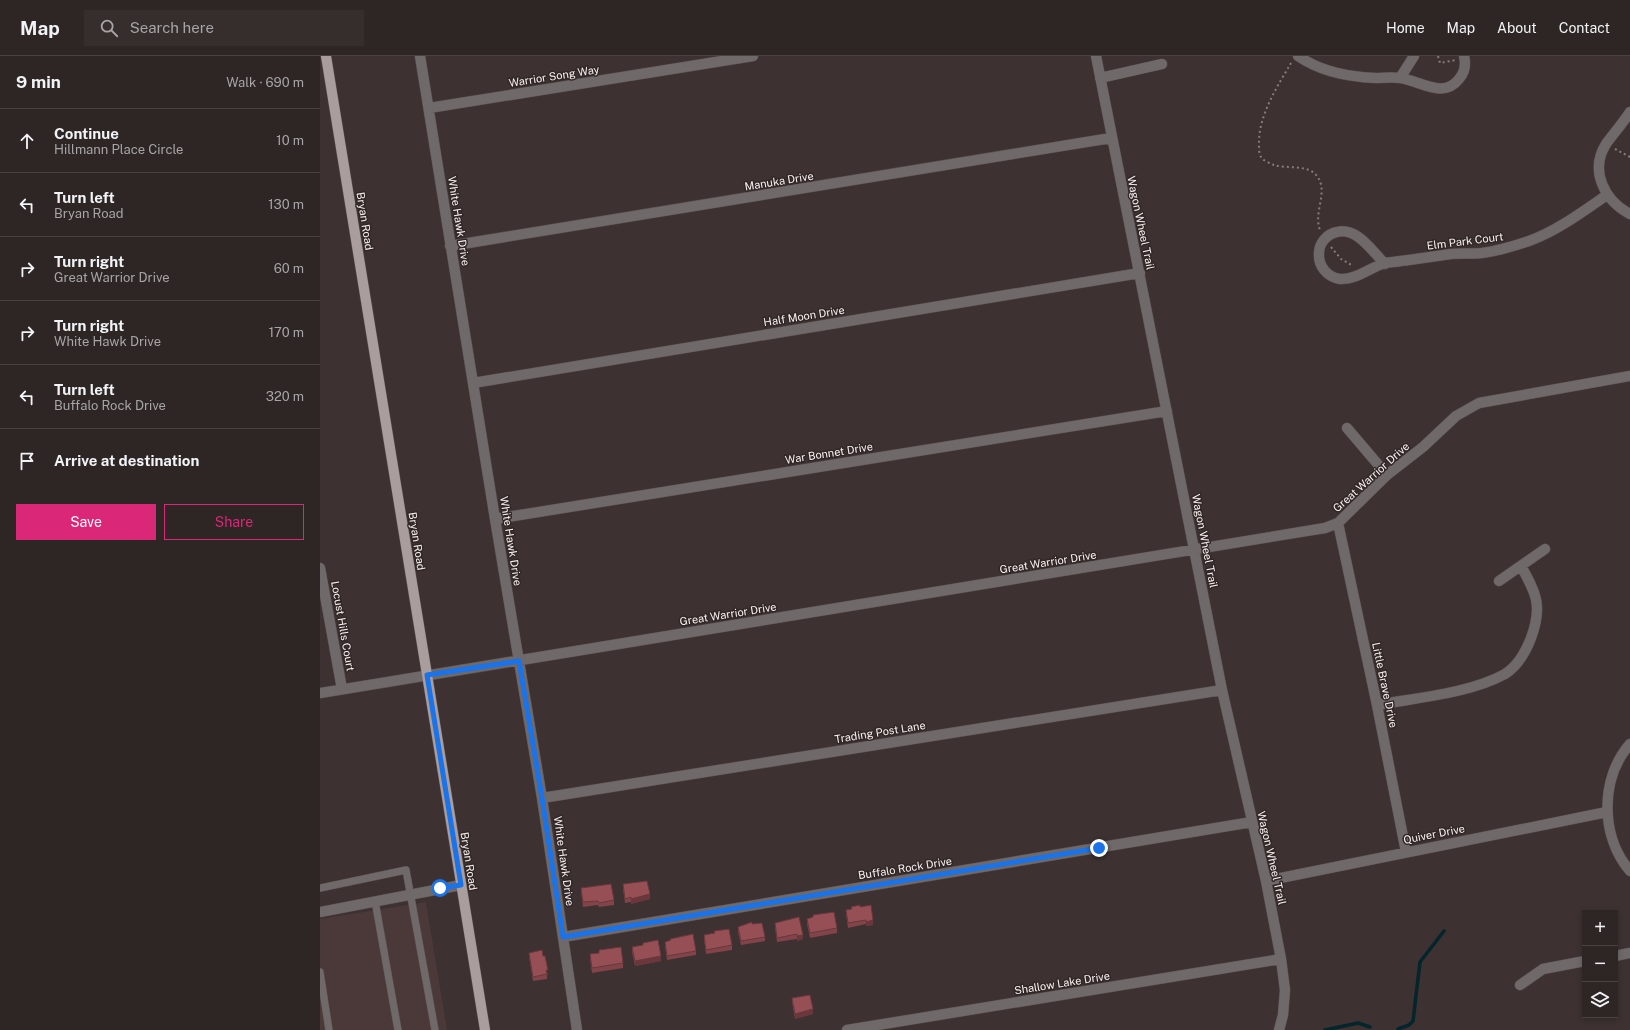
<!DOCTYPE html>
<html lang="en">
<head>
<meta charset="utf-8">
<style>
	:root { --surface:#2e2525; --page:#362d2d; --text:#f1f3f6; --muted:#a7a5a7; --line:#494242; --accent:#db2777 }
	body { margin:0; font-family:"Public Sans",sans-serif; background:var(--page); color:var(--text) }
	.controls { position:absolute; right:12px; bottom:12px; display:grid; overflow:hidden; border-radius:0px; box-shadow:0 2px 6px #0003 }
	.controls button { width:36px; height:36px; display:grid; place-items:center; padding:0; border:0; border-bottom:1px solid var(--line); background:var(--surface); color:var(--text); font:20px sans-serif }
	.stop { position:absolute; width:12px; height:12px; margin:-9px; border:3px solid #1a73e8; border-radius:50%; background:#fff }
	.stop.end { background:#1a73e8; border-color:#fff; box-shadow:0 1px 4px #0008 }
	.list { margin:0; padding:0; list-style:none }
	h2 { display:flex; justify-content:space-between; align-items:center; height:52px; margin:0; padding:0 16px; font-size:17px }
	h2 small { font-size:13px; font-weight:400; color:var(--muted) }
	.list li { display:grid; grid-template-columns:26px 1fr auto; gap:12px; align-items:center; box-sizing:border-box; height:64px; padding:0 16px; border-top:1px solid var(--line) }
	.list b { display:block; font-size:15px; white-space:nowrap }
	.list p { margin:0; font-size:13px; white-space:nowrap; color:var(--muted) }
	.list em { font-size:13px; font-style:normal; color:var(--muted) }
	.actions { display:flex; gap:8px; padding:12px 16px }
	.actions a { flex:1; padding:9px 0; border:1px solid var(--accent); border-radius:0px; text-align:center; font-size:14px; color:var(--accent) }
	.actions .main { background:var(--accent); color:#fff }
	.icon { flex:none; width:22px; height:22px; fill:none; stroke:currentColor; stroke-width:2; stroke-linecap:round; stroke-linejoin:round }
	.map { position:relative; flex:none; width:1310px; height:974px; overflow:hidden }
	header { display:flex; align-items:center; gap:24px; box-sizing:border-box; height:56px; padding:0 20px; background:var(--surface); border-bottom:1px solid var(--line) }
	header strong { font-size:19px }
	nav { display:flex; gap:22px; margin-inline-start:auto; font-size:14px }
	.search { width:280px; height:36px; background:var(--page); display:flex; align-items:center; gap:10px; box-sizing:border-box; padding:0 14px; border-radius:0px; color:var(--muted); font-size:15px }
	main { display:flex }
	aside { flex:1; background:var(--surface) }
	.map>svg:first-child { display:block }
	.built { fill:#4b3839 }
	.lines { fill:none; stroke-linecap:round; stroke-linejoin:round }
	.stream { stroke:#04252b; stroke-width:3.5 }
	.service-casing { stroke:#5b5050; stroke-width:8 }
	.minor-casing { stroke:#5b5050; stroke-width:11 }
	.primary-casing { stroke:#5b5050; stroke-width:11 }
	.path { stroke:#877d7d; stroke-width:2; stroke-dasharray:2 3; stroke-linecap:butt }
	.service { stroke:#6f6969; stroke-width:7 }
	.minor { stroke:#6f6969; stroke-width:10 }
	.primary { stroke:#a99d9d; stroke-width:10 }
	.wall { fill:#814449 }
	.shaded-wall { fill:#69373c }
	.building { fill:#964f55; stroke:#69373c }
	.route { stroke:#1a73e8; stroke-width:5 }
	.labels { text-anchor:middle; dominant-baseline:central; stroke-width:3; stroke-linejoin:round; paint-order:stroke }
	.street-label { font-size:11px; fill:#f9f1f1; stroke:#322727 }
</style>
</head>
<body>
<header>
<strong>Map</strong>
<div class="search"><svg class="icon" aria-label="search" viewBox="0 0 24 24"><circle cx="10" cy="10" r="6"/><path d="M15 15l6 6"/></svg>Search here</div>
<nav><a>Home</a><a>Map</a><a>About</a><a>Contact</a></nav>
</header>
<main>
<aside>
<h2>9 min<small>Walk · 690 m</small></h2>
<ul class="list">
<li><svg class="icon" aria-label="ahead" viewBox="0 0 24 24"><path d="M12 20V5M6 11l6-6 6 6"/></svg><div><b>Continue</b><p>Hillmann Place Circle</p></div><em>10 m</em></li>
<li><svg class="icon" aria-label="left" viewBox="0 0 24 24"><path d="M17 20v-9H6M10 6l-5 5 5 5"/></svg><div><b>Turn left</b><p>Bryan Road</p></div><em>130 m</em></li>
<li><svg class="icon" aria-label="right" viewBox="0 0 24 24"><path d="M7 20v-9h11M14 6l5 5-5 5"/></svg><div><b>Turn right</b><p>Great Warrior Drive</p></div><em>60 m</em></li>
<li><svg class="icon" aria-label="right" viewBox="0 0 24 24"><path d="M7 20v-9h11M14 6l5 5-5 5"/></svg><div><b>Turn right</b><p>White Hawk Drive</p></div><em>170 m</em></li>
<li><svg class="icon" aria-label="left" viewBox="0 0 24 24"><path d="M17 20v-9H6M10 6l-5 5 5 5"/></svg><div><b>Turn left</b><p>Buffalo Rock Drive</p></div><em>320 m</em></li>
<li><svg class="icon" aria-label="arrive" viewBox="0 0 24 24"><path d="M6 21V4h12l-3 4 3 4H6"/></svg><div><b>Arrive at destination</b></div></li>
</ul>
<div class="actions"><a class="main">Save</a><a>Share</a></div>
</aside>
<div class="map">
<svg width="1310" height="974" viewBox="0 0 1310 974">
	<rect width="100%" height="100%" fill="#3d3131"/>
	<path class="built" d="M106,846L127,974H0V863Z"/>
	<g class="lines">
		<path class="stream" d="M1078,973L1089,969L1093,965L1100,906L1124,875
			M1005,974L1038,967L1050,971"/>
		<g class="service-casing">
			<path id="service" d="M0,832L86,814L115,974
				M55,845L78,974
				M0,916L9,974"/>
		</g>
		<g class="minor-casing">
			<path id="minor" d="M100,0L175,463L222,742L257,974
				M776,0L902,634L946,825L961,903L965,934L963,959L959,974
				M978,0C1001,16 1028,21 1056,22C1063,22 1072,21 1080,22C1099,24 1123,44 1139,23C1145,16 1146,8 1144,0
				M780,22L842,8
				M1080,22L1094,0
				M109,52L433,0
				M1310,56C1303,67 1294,77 1286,88C1269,115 1285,145 1310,158
				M130,190L791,82
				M1065,208C1052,195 1037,171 1017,176C1007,178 999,187 999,197C998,210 1007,221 1020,223C1036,224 1051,211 1065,207C1073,206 1082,205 1089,204C1103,202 1117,200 1131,198C1141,197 1152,198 1162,197C1178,195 1194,190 1209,185C1237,175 1262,156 1287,139
				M153,327L820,217
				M1027,372L1067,419
				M175,463L847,355
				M1018,467L1057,649L1086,796
				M0,512L22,633
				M1179,525L1225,493
				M0,637L1005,472L1018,467L1067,419L1103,391L1136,360L1159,347L1310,320
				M1057,649C1096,642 1151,637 1185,618C1198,610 1206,595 1211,582C1223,550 1216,537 1201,510
				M1310,688C1280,722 1280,780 1310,815
				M222,742L902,634
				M946,825L1287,756
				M0,856L141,829
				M243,881L932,766
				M1295,900L1310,897
				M1200,929L1223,913L1265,905
				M527,974L961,903"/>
		</g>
		<g class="primary-casing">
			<path id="primary" d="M6,0L165,974"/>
		</g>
		<path class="path" d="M1118,0L1120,7L1136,4
			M971,7C957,31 938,60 939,89C939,93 939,98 941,101C943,105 950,107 954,109C967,113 988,108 997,120C1009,136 993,156 1000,174
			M1295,93L1310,101
			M1011,191L1021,203L1033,210"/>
		<use href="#service" class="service"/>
		<use href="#minor" class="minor"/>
		<use href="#primary" class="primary"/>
	</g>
	<path class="wall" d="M303,828L330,843L311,848V846L305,847L303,833Z
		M261,832L294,844V849L279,851L278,849L263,851L261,837Z
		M540,851L553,869L546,870V868L528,872L526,858V854Z
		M479,861L483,883L477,885V883L457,886L455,872V867Z
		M493,861L517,872V877L490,882L487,868V863Z
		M432,868L445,881V885L421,889L418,876V871Z
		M394,875L412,889V894L386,898L384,884V879L394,877Z
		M345,886L376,895V899L347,904L345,890Z
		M312,891L341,905L315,910L312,896Z
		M209,897L228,918L227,919V923L213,925L209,901Z
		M270,898L303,907V912L272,917L270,903Z
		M472,942L493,958L475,963L472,946Z"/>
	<path class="shaded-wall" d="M330,838V843L311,848V843Z
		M553,864V869L546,870V866Z
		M483,879V883L477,885V880Z
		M341,900V905L315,910V905Z
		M493,953V958L475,963V958Z"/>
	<path class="building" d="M327,825L330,838L311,843V841L305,843L303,828Z
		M291,828L294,844L279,847L278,845L263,846L261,832Z
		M540,849V851L551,849L553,864L546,866V864L528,867L526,854L532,853L531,851Z
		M514,856L517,872L490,877L487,863L493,861V859Z
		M479,861L483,879L477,880V878L457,882L455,867Z
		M432,866V868L442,867L445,881L421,885L418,871Z
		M409,873L412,889L386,894L384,879L395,877L394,875Z
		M373,878L376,895L347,900L345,886L351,884L350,883Z
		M338,884L341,900L315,905L312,891L323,889V887Z
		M301,891L303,907L272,912L270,898L279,897V894Z
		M222,894L223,900H225L228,914H226L227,918L213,921L209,897Z
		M490,939L493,953L475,958L472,942Z"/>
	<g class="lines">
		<path class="route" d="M120,832L141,829L107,619L199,605L222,742L243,881L779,792"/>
	</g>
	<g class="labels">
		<g class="street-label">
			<text transform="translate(234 20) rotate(-9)">Warrior Song Way</text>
			<text transform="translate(459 125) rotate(-9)">Manuka Drive</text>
			<text transform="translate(45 165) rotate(81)">Bryan Road</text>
			<text transform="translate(139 165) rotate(81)">White Hawk Drive</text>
			<text transform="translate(821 167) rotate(78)">Wagon Wheel Trail</text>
			<text transform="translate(1145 185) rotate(-7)">Elm Park Court</text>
			<text transform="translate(484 260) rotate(-9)">Half Moon Drive</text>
			<text transform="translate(509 397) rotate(-9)">War Bonnet Drive</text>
			<text transform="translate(1051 421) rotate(-42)">Great Warrior Drive</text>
			<text transform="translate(97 485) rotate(81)">Bryan Road</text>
			<text transform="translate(191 485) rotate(81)">White Hawk Drive</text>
			<text transform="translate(885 485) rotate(79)">Wagon Wheel Trail</text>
			<text transform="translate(728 506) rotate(-9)">Great Warrior Drive</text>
			<text transform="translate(408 558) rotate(-9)">Great Warrior Drive</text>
			<text transform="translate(23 570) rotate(80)">Locust Hills Court</text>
			<text transform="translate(1065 629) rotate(78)">Little Brave Drive</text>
			<text transform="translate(560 676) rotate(-9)">Trading Post Lane</text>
			<text transform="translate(1114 778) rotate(-11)">Quiver Drive</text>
			<text transform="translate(952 802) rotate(77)">Wagon Wheel Trail</text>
			<text transform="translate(149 805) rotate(81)">Bryan Road</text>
			<text transform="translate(244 805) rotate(82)">White Hawk Drive</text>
			<text transform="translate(585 812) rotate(-9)">Buffalo Rock Drive</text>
			<text transform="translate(742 927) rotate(-9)">Shallow Lake Drive</text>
		</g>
	</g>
</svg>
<div class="controls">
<button>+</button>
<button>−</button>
<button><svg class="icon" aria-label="layers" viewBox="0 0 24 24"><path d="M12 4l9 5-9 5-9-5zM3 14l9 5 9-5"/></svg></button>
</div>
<div class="stop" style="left:120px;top:832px"></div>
<div class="stop end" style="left:779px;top:792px"></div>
</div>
</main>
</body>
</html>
